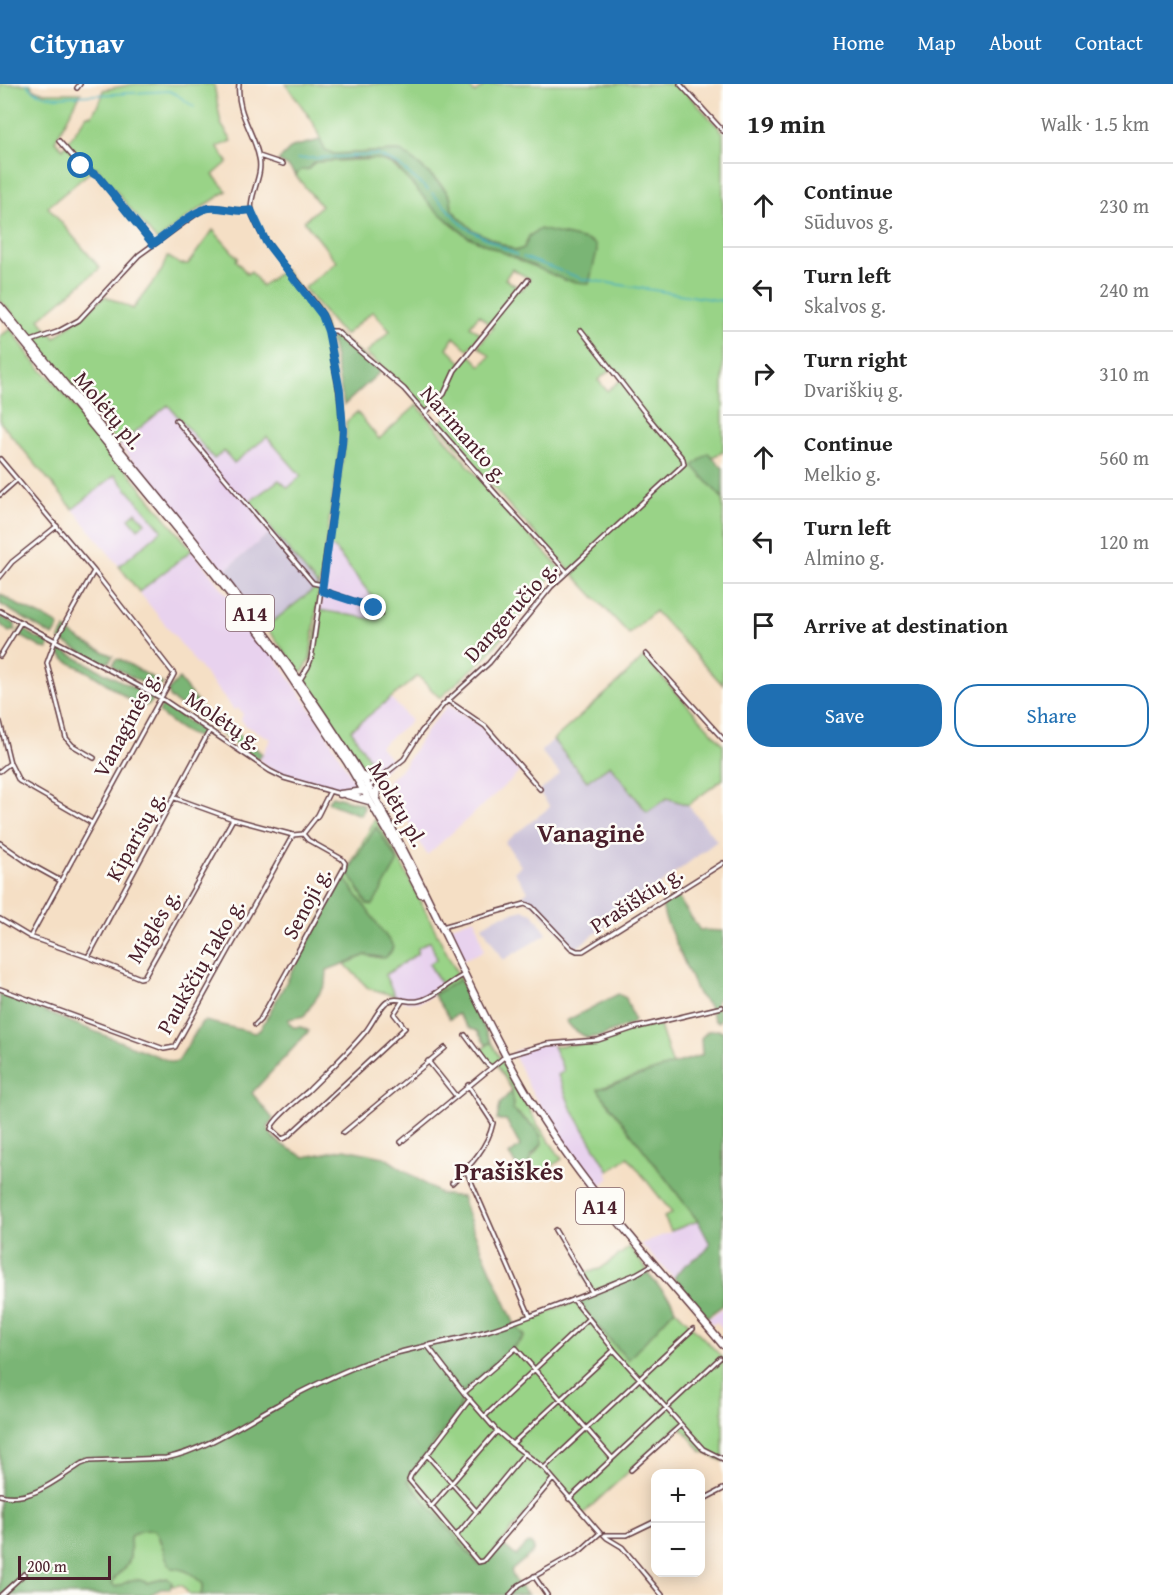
<!DOCTYPE html>
<html lang="en">
<head>
<meta charset="utf-8">
<style>
	:root { --surface:#fff; --page:#f6f6f6; --text:#222; --muted:#767676; --line:#e0e0e0; --accent:#1f6fb2 }
	body { margin:0; font-family:"Gentium Book Plus",serif; background:var(--page); color:var(--text) }
	.controls { position:absolute; right:18px; bottom:18px; display:grid; overflow:hidden; border-radius:12px; box-shadow:0 3px 15px #0003 }
	.controls button { width:54px; height:54px; display:grid; place-items:center; padding:0; border:0; border-bottom:2px solid var(--line); background:var(--surface); color:var(--text); font:30px sans-serif }
	.scale { position:absolute; left:18px; bottom:15px; width:93px; box-sizing:border-box; padding-left:6px; border:3px solid #4a1f2b; border-top:0; font-size:16px; line-height:21px; white-space:nowrap; color:#4a1f2b; -webkit-text-stroke:4px #fdfcf7; paint-order:stroke }
	.stop { position:absolute; width:18px; height:18px; margin:-14px; border:4px solid #1f6fb2; border-radius:50%; background:#fff }
	.stop.end { background:#1f6fb2; border-color:#fff; box-shadow:0 2px 6px #0008 }
	.list { margin:0; padding:0; list-style:none }
	h2 { display:flex; justify-content:space-between; align-items:center; height:78px; margin:0; padding:0 24px; font-size:26px }
	h2 small { font-size:20px; font-weight:400; color:var(--muted) }
	.list li { display:grid; grid-template-columns:39px 1fr auto; gap:18px; align-items:center; box-sizing:border-box; height:84px; padding:0 24px; border-top:2px solid var(--line) }
	.list b { display:block; font-size:22px; white-space:nowrap }
	.list p { margin:0; font-size:20px; white-space:nowrap; color:var(--muted) }
	.list em { font-size:20px; font-style:normal; color:var(--muted) }
	.actions { display:flex; gap:12px; padding:18px 24px }
	.actions a { flex:1; padding:14px 0; border:2px solid var(--accent); border-radius:24px; text-align:center; font-size:21px; color:var(--accent) }
	.actions .main { background:var(--accent); color:#fff }
	.icon { flex:none; width:33px; height:33px; fill:none; stroke:currentColor; stroke-width:2; stroke-linecap:round; stroke-linejoin:round }
	.map { position:relative; flex:none; width:723px; height:1511px; overflow:hidden }
	header { display:flex; align-items:center; gap:36px; box-sizing:border-box; height:84px; padding:0 30px; background:var(--accent); color:#fff }
	header strong { font-size:28px }
	nav { display:flex; gap:33px; margin-inline-start:auto; font-size:21px }
	main { display:flex }
	aside { flex:1; background:var(--surface) }
	.map>svg:first-child { display:block }
	.built { fill:#e8d2ee }
	.industrial { fill:#c9bfd7 }
	.green { fill:#99d387; stroke:#727959; stroke-width:1.5; fill-rule:evenodd }
	.forest { fill:#7ab574; stroke:#626a50; stroke-width:1.5 }
	.lines { fill:none; stroke-linecap:round; stroke-linejoin:round }
	.stream { stroke:#41aebf; stroke-width:1.5 }
	.street-casing { stroke:#643c42; stroke-width:6 }
	.highway-casing { stroke:#643c42; stroke-width:9 }
	.street { stroke:#fff; stroke-width:3 }
	.highway { stroke:#fff; stroke-width:6 }
	.route { stroke:#1f6fb2; stroke-width:8 }
	.labels { text-anchor:middle; dominant-baseline:central; stroke-width:5; stroke-linejoin:round; paint-order:stroke }
	.shield { fill:#fdfcf7; stroke:#806168; stroke-width:1.5 }
	.shield-label { font-size:21px; font-weight:bold; fill:#4a1f2b }
	.street-label { font-size:22px; fill:#4a1f2b; stroke:#fdfcf7 }
	.quarter-label { font-size:26px; font-weight:bold; fill:#4a1f2b; stroke:#fdfcf7 }
</style>
</head>
<body>
<header>
<strong>Citynav</strong>
<nav><a>Home</a><a>Map</a><a>About</a><a>Contact</a></nav>
</header>
<main>
<div class="map">
<svg width="723" height="1511" viewBox="0 0 723 1511">
	<rect width="100%" height="100%" fill="#fdfcf7"/>
	<filter id="ink" filterUnits="userSpaceOnUse"><feTurbulence type="fractalNoise" baseFrequency=".0167" numOctaves="2"/><feDisplacementMap in="SourceGraphic" scale="12" xChannelSelector="R" yChannelSelector="G"/><feConvolveMatrix kernelMatrix="1 2 1 2 8 2 1 2 1" color-interpolation-filters="sRGB"/></filter>
	<filter id="wash" filterUnits="userSpaceOnUse"><feTurbulence type="fractalNoise" baseFrequency=".008" numOctaves="4" result="noise"/><feDisplacementMap in="SourceGraphic" scale="24" xChannelSelector="R" yChannelSelector="G"/><feGaussianBlur stdDeviation="1.35" result="paint"/><feColorMatrix in="noise" values="0 0 0 0 0 0 0 0 0 0 0 0 0 0 0 0 0 1.4 0 .05"/><feComposite in="paint" operator="in"/></filter>
	<g filter="url(#wash)">
		<rect width="100%" height="100%" fill="#f5dfc5"/>
		<path class="built" d="M168,321L214,374L224,367L234,379L267,353L301,393L288,404L250,419L273,446L224,487L119,361Z
			M115,390L162,446L119,482L73,425Z
			M329,461L335,465L385,528L378,536L320,526Z
			M192,466L272,568L322,642L355,699L350,707H342L317,698L279,690L259,677L271,655L245,641L241,635L243,630L238,624L234,626L139,508Z
			M391,614L411,637L380,662L393,678L379,691L351,646Z
			M448,621L481,642L520,688L427,771L387,698L403,683L427,646Z
			M475,834L484,867L462,876L446,844Z
			M430,856L438,875L430,880L442,902L434,911L419,918H405L395,912L385,891L417,870L418,864Z
			M551,958L564,988L558,991L571,1024L609,1087L606,1089L610,1094L596,1105L560,1054L530,1005L516,975L513,967Z
			M698,1137L710,1160V1163L707,1167L691,1176L677,1188L674,1194L641,1160Z
			M721,1225L723,1226V1245L717,1238L712,1240L708,1235Z"/>
		<path class="industrial" d="M273,446L318,503L266,543L224,487Z
			M553,656L587,697L610,681L647,728L667,714L688,721L717,757L576,864H574L536,823L522,812L528,807L514,788L521,782L505,758L550,723L539,708L560,690L541,667Z
			M524,826L533,829L547,850L503,876L482,842L497,833Z"/>
		<path class="green" d="M0,0H31L33,5L45,9H81L55,57L63,65L87,31H92L102,13L103,6L134,0H214L221,40L232,57L217,63L228,78L213,91L227,107L192,130L157,157L96,83L48,123L100,184L39,235L55,254L105,212L133,225L162,186L167,172L180,180H188L213,146L238,174L236,176L247,190L251,187L262,202L284,185L320,230L324,238L335,294L341,354L321,495L318,502L319,505L310,575L303,588L299,587L266,543L318,502L249,418L279,396L288,404L301,392L267,353L234,379L224,367L214,375L168,321L119,361L20,238L0,216Z
			M286,0H467L475,9L486,0H678L723,48V368L712,373L708,369L694,382L723,415V601L655,527L629,550L514,427L438,340L456,325L446,312L428,328L404,302L366,269L390,247L373,227L345,251L336,243L304,204L337,178L304,137L321,122L296,92L298,87L315,78L378,75L392,80L452,141L467,152L531,181L590,157L573,154L526,159L524,164L516,167L472,146L452,126C451,122 452,119 451,116C449,103 410,73 398,67L334,70L325,66L313,38ZM512,185L530,195L522,206L505,195ZM479,231L493,244L478,262L490,272L481,282L470,271L462,279L447,264L454,253L468,266L481,250L470,242ZM613,284L622,295L607,307L598,296Z
			M11,245C22,260 35,283 50,293L192,466L139,508L119,482L162,446L115,391L73,425L0,338V252Z
			M417,321L512,433L561,485L553,490L486,573L440,614L418,592L351,646L379,691L374,693L367,691L304,595L311,581L320,526L378,536L384,528L335,465L329,461L346,354V338L357,328L379,355Z
			M136,428L145,439L138,445L129,434Z
			M644,573L723,660V695L688,721L667,714L647,728L610,681L587,697L553,656L612,604Z
			M375,735L396,769L460,895L434,911L432,908L442,902L429,880L437,875L430,857L418,864L417,870L385,891L395,912L368,904L345,880L366,871L381,874L344,793Z
			M659,939L673,982L599,1005L698,1137L671,1147L664,1133L672,1129L628,1073L609,1087L571,1024L558,991L564,987L553,962L595,959L636,944Z
			M491,958L538,1041L562,1075L529,1098L522,1089C530,1081 529,1074 539,1065L541,1052L532,1041L513,1025L512,1006L497,981L488,978L480,967Z
			M630,1163L649,1189L595,1210L582,1189L600,1185Z
			M575,1217L627,1275L675,1225L723,1274V1377L702,1368L679,1341L583,1430L554,1395L484,1480L479,1481L408,1397V1394L462,1318L463,1308L525,1253L515,1241Z
			M141,1446H154L158,1450L160,1458L178,1484L190,1488L203,1500L201,1511H189L182,1501L172,1502V1498L167,1494L147,1499C134,1492 128,1499 116,1503L112,1500C114,1490 123,1488 128,1480C132,1472 130,1462 130,1453L134,1449Z"/>
		<path class="forest" d="M320,56L325,66L334,70L398,67L403,68C413,76 449,104 451,116C452,119 451,122 452,126L473,146L516,167L524,164L529,152L540,145L590,157L596,161L597,167L589,200L564,196L467,152L433,124L397,83C375,68 341,77 315,78L309,85C302,87 300,84 296,92L289,83L278,77L292,63Z
			M334,251H338L381,287L344,321L331,255Z
			M708,369L723,384V415L693,382Z
			M0,510L18,521L58,540L59,543L53,552L48,549L0,520Z
			M0,532L15,540V546L9,548L0,540Z
			M23,544L35,553L49,559L48,565L42,564L17,550L20,545Z
			M65,545L82,557L113,572L109,578L102,579L60,556V553Z
			M56,563L153,614C152,622 143,623 136,621C122,610 108,600 93,591C81,583 60,578 56,563Z
			M116,575L122,576L163,600L158,605L150,603L115,584L113,581Z
			M179,595L205,628L248,657L262,670L258,675L255,674L170,614L168,607Z
			M162,620L200,645L204,648L201,653C187,653 170,637 159,629Z
			M332,712L362,720L364,724L360,731L329,719L328,717Z
			M376,743L397,775V779L373,821L367,820L349,789L350,784Z
			M344,793L393,862L391,868L385,874L366,871L327,886L326,900L304,932L289,935V939L293,943H301L309,947L252,1009L273,1035L268,1043C271,1058 292,1066 305,1073L345,1065L384,1073L440,1110L462,1113L473,1145L515,1241L525,1252L463,1308L459,1326L410,1391L408,1397L479,1481L484,1480L501,1459L516,1472L527,1460L531,1459L534,1464L533,1468L511,1487L516,1498L528,1511H201L203,1500C192,1490 187,1485 172,1484C162,1473 164,1456 154,1446C145,1446 137,1446 130,1453C130,1462 132,1472 128,1479C123,1488 114,1490 112,1500L116,1503C129,1498 133,1491 147,1499L167,1494L172,1498L170,1505H161L149,1511H0V910L172,978L178,977L202,938L205,937L255,949L260,946Z
			M676,811L700,846L723,847V913L718,914L716,919L721,934L719,938L715,937L709,922L698,910L665,834L662,821Z
			M460,895L491,958L486,961L477,947L469,944L458,930L450,935L434,911Z
			M618,910L626,914L634,936L632,940L601,952L587,954L573,945L566,937Z
			M717,946L723,947V1221L707,1233L674,1194C683,1177 707,1172 710,1160L698,1137L601,1010L598,1005L702,971L701,954L708,947Z
			M512,1006L513,1025C523,1038 542,1042 542,1060L531,1072L527,1084L522,1089L509,1071L520,1062L506,1036H497L500,1020Z
			M647,1189L671,1216L675,1225L628,1276L575,1217Z"/>
		<g class="lines">
			<path class="stream" d="M27,0C35,10 44,12 57,13L169,7L176,10L194,23
				M297,75L377,71L399,81L428,106
				M432,109L465,143L517,171
				M523,173L583,195L723,217"/>
		</g>
	</g>
	<g filter="url(#ink)">
		<g class="lines">
			<g class="street-casing">
				<path id="street" d="M239,0C236,30 254,47 259,74C264,94 246,113 253,132C268,170 301,196 322,230C329,241 330,256 332,269C338,299 344,329 342,360L311,575L308,583L300,596
					M680,0L723,47
					M77,4L80,0
					M59,57L81,82L99,93L153,160
					M259,72L283,80
					M328,247H336L404,305L495,409L567,488
					M31,257L57,248L79,236L139,171L200,127C216,118 233,130 251,126
					M426,328L444,310L455,286L528,196
					M176,336L313,499L322,501
					M0,375L94,487L174,590L30,853
					M0,411L17,396
					M0,493L12,478L57,442
					M322,506L371,523L381,530
					M0,527L161,614L270,687L284,694L340,710
					M646,570L723,655
					M0,572L21,538
					M447,616L485,642L540,705
					M0,638L10,679L19,697L92,739
					M94,674L72,661L66,654L47,579L55,557L94,487
					M0,687L10,679
					M370,702L404,675L421,648L443,621L489,579L551,503L684,380L683,375L648,333L581,246
					M175,714L233,735L293,751L303,750
					M303,750L318,731L330,707
					M0,759L30,780L59,796
					M0,835L30,853L88,873L140,894L144,893L233,735
					M442,843L525,820L532,823L571,864L577,867H583L723,779
					M88,873L210,646
					M0,905L164,965L175,963L293,751
					M403,916L394,930L405,944L287,1053L282,1055L271,1045C272,1036 299,1015 308,1007C328,987 348,969 366,947C371,941 381,921 387,918C396,912 408,919 418,917C434,914 448,899 462,892
					M255,941L260,936L344,784L345,779L342,775L308,756L303,750
					M465,951L486,979L491,983
					M506,972L547,960L598,956L634,944L722,923
					M428,977L456,1012
					M343,1049L445,964
					M401,1058L503,974
					M466,1086L530,1232
					M452,1099C470,1082 488,1063 493,1039L468,1001
					M555,1146L592,1208
					M573,1215L614,1266L703,1365L723,1375
					M427,1261L464,1309L497,1347L512,1360L544,1384L600,1449
					M464,1309L516,1264L612,1374
					M470,1315L427,1371L477,1428
					M485,1332L588,1235
					M512,1360L614,1266
					M427,1371L411,1391L409,1396L478,1478L483,1477L553,1395
					M544,1384L693,1245
					M631,1386L681,1341
					M0,1411C31,1419 56,1396 81,1380L89,1377L166,1374C205,1366 242,1340 277,1321C301,1307 329,1294 355,1283C397,1265 443,1260 487,1247C538,1231 587,1210 636,1190L650,1182
					M569,1415L720,1274
					M700,1417L723,1405
					M431,1423L497,1347
					M604,1451L607,1454L622,1463L662,1511
					M605,1451H627L656,1437
					M456,1452L525,1369
					M534,1492L547,1511
					M1,1511L24,1490
					M510,1511L519,1501L580,1467L600,1449"/>
			</g>
			<g class="highway-casing">
				<path id="highway" d="M0,222C122,370 250,514 352,676C421,784 465,905 530,1015C584,1105 656,1181 723,1261
					M0,229L213,488L271,563L347,678L393,757L421,810
					M363,692L372,695L382,694
					M340,710L365,707
					M347,711L369,717
					M376,714L377,705L382,694"/>
			</g>
			<use href="#street" class="street"/>
			<use href="#highway" class="highway"/>
		</g>
	</g>
	<g class="lines" filter="url(#ink)">
		<path class="route" d="M81,82L99,93L153,160C167,151 193,126 209,124C224,122 236,130 251,126L266,158L322,231L328,247L340,307L343,346L342,360L322,507L374,524"/>
	</g>
	<g class="labels">
		<g class="shield">
			<rect x="226" y="511" width="48" height="36" rx="4.5"/>
			<rect x="576" y="1104" width="48" height="36" rx="4.5"/>
		</g>
		<g class="shield-label">
			<text x="250" y="529">A14</text>
			<text x="600" y="1122">A14</text>
		</g>
		<g class="street-label">
			<text transform="translate(109 326) rotate(50)">Molėtų pl.</text>
			<text transform="translate(465 350) rotate(49)">Narimanto g.</text>
			<text transform="translate(510 527) rotate(-48)">Dangeručio g.</text>
			<text transform="translate(224 636) rotate(34)">Molėtų g.</text>
			<text transform="translate(126 640) rotate(-62)">Vanaginės g.</text>
			<text transform="translate(398 720) rotate(60)">Molėtų pl.</text>
			<text transform="translate(135 752) rotate(-61)">Kiparisų g.</text>
			<text transform="translate(636 815) rotate(-33)">Prašiškių g.</text>
			<text transform="translate(306 819) rotate(-62)">Senoji g.</text>
			<text transform="translate(153 842) rotate(-59)">Miglės g.</text>
			<text transform="translate(200 882) rotate(-60)">Paukščių Tako g.</text>
		</g>
		<g class="quarter-label">
			<text x="591" y="748">Vanaginė</text>
			<text x="509" y="1086">Prašiškės</text>
		</g>
	</g>
</svg>
<div class="controls">
<button>+</button>
<button>−</button>
</div>
<div class="scale">200 m</div>
<div class="stop" style="left:81px;top:82px"></div>
<div class="stop end" style="left:374px;top:524px"></div>
</div>
<aside>
<h2>19 min<small>Walk · 1.5 km</small></h2>
<ul class="list">
<li><svg class="icon" aria-label="ahead" viewBox="0 0 24 24"><path d="M12 20V5M6 11l6-6 6 6"/></svg><div><b>Continue</b><p>Sūduvos g.</p></div><em>230 m</em></li>
<li><svg class="icon" aria-label="left" viewBox="0 0 24 24"><path d="M17 20v-9H6M10 6l-5 5 5 5"/></svg><div><b>Turn left</b><p>Skalvos g.</p></div><em>240 m</em></li>
<li><svg class="icon" aria-label="right" viewBox="0 0 24 24"><path d="M7 20v-9h11M14 6l5 5-5 5"/></svg><div><b>Turn right</b><p>Dvariškių g.</p></div><em>310 m</em></li>
<li><svg class="icon" aria-label="ahead" viewBox="0 0 24 24"><path d="M12 20V5M6 11l6-6 6 6"/></svg><div><b>Continue</b><p>Melkio g.</p></div><em>560 m</em></li>
<li><svg class="icon" aria-label="left" viewBox="0 0 24 24"><path d="M17 20v-9H6M10 6l-5 5 5 5"/></svg><div><b>Turn left</b><p>Almino g.</p></div><em>120 m</em></li>
<li><svg class="icon" aria-label="arrive" viewBox="0 0 24 24"><path d="M6 21V4h12l-3 4 3 4H6"/></svg><div><b>Arrive at destination</b></div></li>
</ul>
<div class="actions"><a class="main">Save</a><a>Share</a></div>
</aside>
</main>
</body>
</html>
